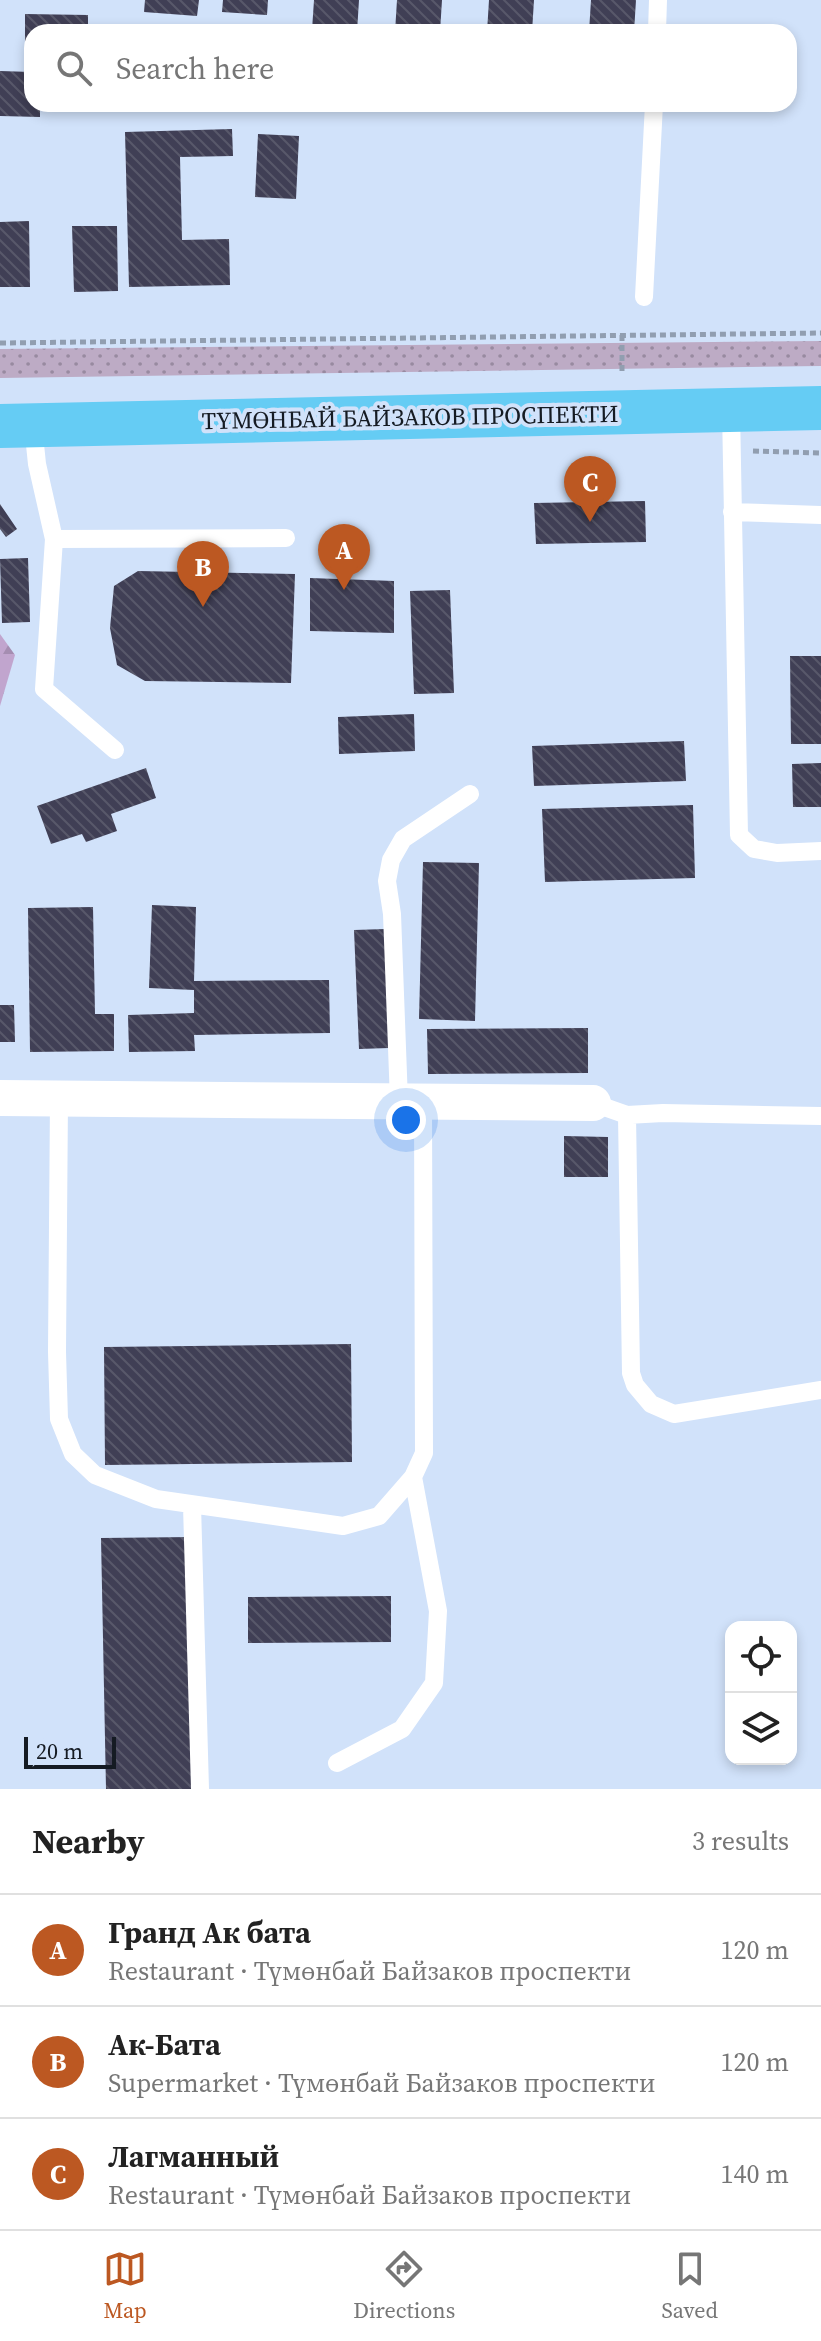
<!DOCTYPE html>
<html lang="en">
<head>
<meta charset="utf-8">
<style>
	:root { --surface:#fff; --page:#f6f6f6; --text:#222; --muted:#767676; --line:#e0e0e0; --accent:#bc5822 }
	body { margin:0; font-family:"Source Serif 4",serif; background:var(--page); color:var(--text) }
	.controls { position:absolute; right:24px; bottom:24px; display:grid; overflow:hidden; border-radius:16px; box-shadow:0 4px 12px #0003 }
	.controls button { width:72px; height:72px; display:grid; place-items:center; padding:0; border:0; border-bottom:2px solid var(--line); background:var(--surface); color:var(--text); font:40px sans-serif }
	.scale { position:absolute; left:24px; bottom:20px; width:92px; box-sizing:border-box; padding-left:8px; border:4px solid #151b23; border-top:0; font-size:22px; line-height:28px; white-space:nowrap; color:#151b23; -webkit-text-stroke:6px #d1e2fa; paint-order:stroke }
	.you { position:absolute; left:406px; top:1120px; width:28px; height:28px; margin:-20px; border:6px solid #fff; border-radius:50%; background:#1a73e8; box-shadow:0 0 0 12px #1a73e833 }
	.badge { display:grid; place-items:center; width:52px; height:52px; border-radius:50%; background:var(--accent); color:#fff; font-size:26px; font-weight:700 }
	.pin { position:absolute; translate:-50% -66px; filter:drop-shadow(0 2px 4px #0008) }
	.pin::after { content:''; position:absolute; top:42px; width:28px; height:24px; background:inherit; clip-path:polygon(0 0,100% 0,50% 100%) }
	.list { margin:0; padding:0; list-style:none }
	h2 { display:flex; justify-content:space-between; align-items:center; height:104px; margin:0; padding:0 32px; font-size:34px }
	h2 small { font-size:26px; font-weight:400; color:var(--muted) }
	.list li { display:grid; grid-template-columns:52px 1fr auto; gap:24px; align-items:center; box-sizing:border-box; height:112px; padding:0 32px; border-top:2px solid var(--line) }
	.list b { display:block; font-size:30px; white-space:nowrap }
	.list p { margin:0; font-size:26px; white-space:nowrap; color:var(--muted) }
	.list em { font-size:26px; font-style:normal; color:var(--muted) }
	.icon { flex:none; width:44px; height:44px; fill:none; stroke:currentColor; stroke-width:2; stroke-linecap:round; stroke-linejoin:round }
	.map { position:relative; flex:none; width:821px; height:1789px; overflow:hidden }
	.search { position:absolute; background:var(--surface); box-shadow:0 4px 12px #0003; left:24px; right:24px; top:24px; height:88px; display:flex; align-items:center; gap:20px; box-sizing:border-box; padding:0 28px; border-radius:24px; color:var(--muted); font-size:30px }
	.sheet { height:440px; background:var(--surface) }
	nav { display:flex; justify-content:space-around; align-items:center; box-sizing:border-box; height:112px; border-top:2px solid var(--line); background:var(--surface); font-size:22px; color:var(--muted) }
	nav a { display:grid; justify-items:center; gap:4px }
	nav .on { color:var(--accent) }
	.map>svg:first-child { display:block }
	.forest { fill:url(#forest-firs) }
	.park { fill:url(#park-dots) }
	.building { fill:url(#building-back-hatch) }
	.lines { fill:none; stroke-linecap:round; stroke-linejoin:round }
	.path { stroke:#919eb0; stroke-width:5; stroke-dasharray:6 4; stroke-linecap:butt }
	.lane { stroke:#fff; stroke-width:18 }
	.street { stroke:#fff; stroke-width:36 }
	.highway { stroke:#65ccf4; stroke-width:44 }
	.labels { text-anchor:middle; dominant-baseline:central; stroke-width:8; stroke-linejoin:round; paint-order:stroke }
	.street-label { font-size:24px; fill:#151b23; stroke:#d1e2fa }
</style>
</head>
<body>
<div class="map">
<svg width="821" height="1789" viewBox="0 0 821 1789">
	<defs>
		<pattern id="forest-firs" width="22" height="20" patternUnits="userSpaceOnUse" patternTransform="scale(2)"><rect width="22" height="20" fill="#c1a5ce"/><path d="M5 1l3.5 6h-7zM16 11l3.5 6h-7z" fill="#a58db1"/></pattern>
		<pattern id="park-dots" width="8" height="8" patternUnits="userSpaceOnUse" patternTransform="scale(2)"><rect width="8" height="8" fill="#bdabc5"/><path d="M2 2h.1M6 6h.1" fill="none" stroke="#988aa0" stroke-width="1.8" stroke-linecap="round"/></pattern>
		<pattern id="building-back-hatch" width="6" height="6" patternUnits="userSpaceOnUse" patternTransform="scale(2)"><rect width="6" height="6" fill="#403f55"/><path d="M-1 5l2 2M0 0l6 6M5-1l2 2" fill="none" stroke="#58586a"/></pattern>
	</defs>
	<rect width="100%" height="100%" fill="#d1e2fa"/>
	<path class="forest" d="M0,634L15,655L0,706Z"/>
	<path class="park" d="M821,341V366L0,378V349Z"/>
	<path class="building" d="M145,0H199L197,16L144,12Z
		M223,0H268L267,15L222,12Z
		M314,0H359L357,32L312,30Z
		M397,0H442L440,32H395Z
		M489,0H534L532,32H487Z
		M591,0H636L634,32H589Z
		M25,14L88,15V32H32V55H25Z
		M0,71L32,72V104H40V117L0,116Z
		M232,129L233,156L180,157L182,240L229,239L230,285L129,287L125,132Z
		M258,134L299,136L296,199L255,197Z
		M29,221L30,287H0V222Z
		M72,226H117L118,291L74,292Z
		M645,501L646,542L536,544L534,503Z
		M0,504L17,529L6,537L0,529Z
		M28,558L30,622L2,623L0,559Z
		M138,571L295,574L291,683L145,681L117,665L110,628L114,586Z
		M310,578L394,581V633L310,631Z
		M450,590L454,693L414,694L410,591Z
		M790,656H821V744H791Z
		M414,714L415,751L339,754L338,717Z
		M684,741L686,781L534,786L532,746Z
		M821,763V807H793L792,764Z
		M146,768L156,798L111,814L117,831L86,842L82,834L51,844L37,806Z
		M693,805L695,878L545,882L542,809Z
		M423,862L479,863L475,1021L419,1019Z
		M152,905L196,907L194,981L329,980L330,1033L194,1035L195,1051L129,1052L128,1015L194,1013V990L149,988Z
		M93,907L95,1014H114V1051L30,1052L28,908Z
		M385,929L389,1048L359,1049L354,930Z
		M0,1005H14L15,1042H0Z
		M588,1028V1073L428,1074L427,1029Z
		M564,1136L608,1137V1177H564Z
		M351,1344L352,1462L105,1465L104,1347Z
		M192,1537L197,1789H106L101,1538Z
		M391,1596V1642L248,1643V1597Z"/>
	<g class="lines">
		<path class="path" d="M0,343L821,333
			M622,371V335
			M753,451L821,453"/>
		<path class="lane" d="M657,32L658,0
			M644,297L654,104
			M731,410L739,835L754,849L777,853L821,851
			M33,425L37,464L54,539L286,538
			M732,512L821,515
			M54,539L44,689L115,750
			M59,1098L57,1352L59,1419L73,1454L95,1475L156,1499L343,1526L379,1516L413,1477L424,1453L423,1101
			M399,1101L392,914L387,881L391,860L403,839L470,794
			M593,1103L627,1115L663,1113L821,1116
			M627,1115L631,1373L635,1385L651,1404L674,1414L821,1390
			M192,1505L200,1789
			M337,1763L402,1729L434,1683L438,1611L413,1477"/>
		<path class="street" d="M0,1098L593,1103"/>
		<path class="highway" d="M0,426L821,408"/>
	</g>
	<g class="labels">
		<g class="street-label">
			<text transform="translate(410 417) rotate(-1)">ТҮМӨНБАЙ БАЙЗАКОВ ПРОСПЕКТИ</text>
		</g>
	</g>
</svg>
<div class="controls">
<button><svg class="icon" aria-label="locate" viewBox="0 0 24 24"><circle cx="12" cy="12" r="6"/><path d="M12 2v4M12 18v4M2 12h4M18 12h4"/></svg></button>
<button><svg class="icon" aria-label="layers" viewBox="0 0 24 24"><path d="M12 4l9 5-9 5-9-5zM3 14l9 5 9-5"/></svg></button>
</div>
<div class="scale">20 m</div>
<div class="you"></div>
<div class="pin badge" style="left:344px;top:590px">A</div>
<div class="pin badge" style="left:203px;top:607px">B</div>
<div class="pin badge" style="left:590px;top:522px">C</div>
<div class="search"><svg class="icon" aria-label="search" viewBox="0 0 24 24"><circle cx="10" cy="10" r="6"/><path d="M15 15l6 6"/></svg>Search here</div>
</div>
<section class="sheet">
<h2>Nearby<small>3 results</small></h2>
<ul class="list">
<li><span class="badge">A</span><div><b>Гранд Ак бата</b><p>Restaurant · Түмөнбай Байзаков проспекти</p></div><em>120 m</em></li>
<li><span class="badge">B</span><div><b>Ак-Бата</b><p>Supermarket · Түмөнбай Байзаков проспекти</p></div><em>120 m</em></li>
<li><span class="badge">C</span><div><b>Лагманный</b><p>Restaurant · Түмөнбай Байзаков проспекти</p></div><em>140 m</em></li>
</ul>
</section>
<nav>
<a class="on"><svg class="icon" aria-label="map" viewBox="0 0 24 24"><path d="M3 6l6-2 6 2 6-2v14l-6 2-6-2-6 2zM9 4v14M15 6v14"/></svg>Map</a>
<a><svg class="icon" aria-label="directions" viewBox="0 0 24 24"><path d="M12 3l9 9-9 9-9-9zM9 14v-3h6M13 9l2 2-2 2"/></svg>Directions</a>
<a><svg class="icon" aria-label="saved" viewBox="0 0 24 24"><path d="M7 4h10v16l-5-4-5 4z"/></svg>Saved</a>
</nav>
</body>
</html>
